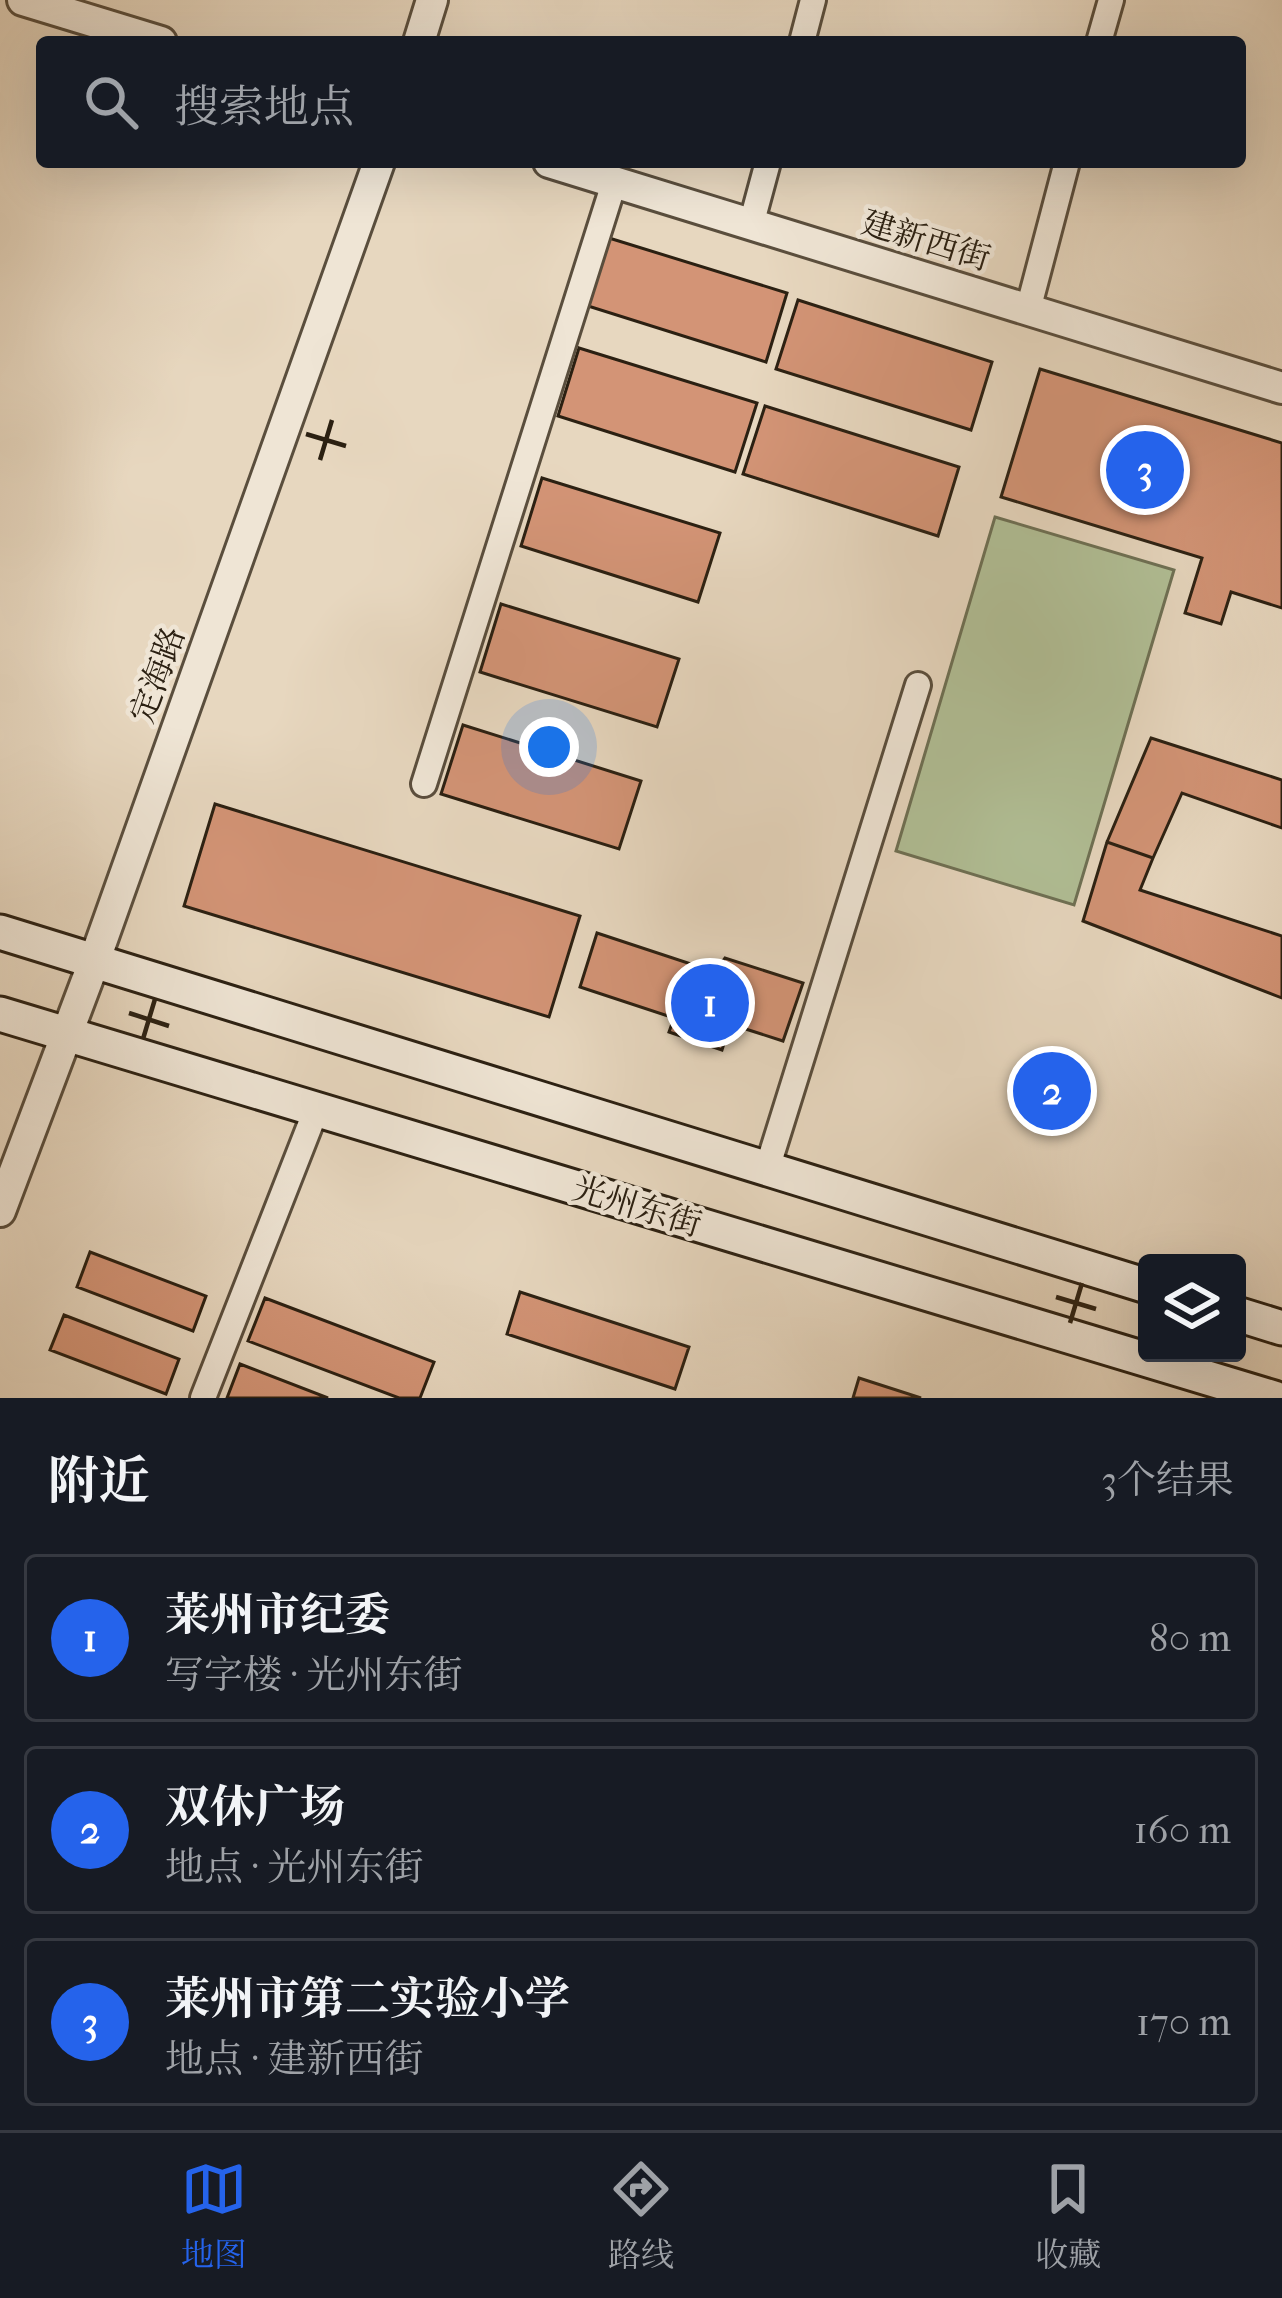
<!DOCTYPE html>
<html lang="zh">
<head>
<meta charset="utf-8">
<style>
	:root { --surface:#171b24; --page:#242831; --text:#f1f3f6; --muted:#9ea1a6; --line:#363941; --accent:#2563eb }
	body { margin:0; font-family:"IM FELL French Canon","Noto Serif SC",serif; background:var(--page); color:var(--text) }
	.controls { position:absolute; right:36px; bottom:36px; display:grid; overflow:hidden; border-radius:12px; box-shadow:0 12px 48px #0002 }
	.controls button { width:108px; height:108px; display:grid; place-items:center; padding:0; border:0; border-bottom:3px solid var(--line); background:var(--surface); color:var(--text); font:60px sans-serif }
	.you { position:absolute; left:549px; top:747px; width:42px; height:42px; margin:-30px; border:9px solid #fff; border-radius:50%; background:#1a73e8; box-shadow:0 0 0 18px #1a73e833 }
	.badge { display:grid; place-items:center; width:78px; height:78px; border-radius:50%; background:var(--accent); color:#fff; font-size:39px; font-weight:700 }
	.pin { position:absolute; translate:-50% -50%; border:6px solid #fff; box-shadow:0 3px 12px #0006 }
	.list { margin:0; padding:0; list-style:none }
	h2 { display:flex; justify-content:space-between; align-items:center; height:156px; margin:0; padding:0 48px; font-size:51px }
	h2 small { font-size:39px; font-weight:400; color:var(--muted) }
	.list li { display:grid; grid-template-columns:78px 1fr auto; gap:36px; align-items:center; box-sizing:border-box; height:168px; margin:0 24px 24px; padding:0 24px; border:3px solid var(--line); border-radius:12px }
	.list b { display:block; font-size:45px; white-space:nowrap }
	.list p { margin:0; font-size:39px; white-space:nowrap; color:var(--muted) }
	.list em { font-size:39px; font-style:normal; color:var(--muted) }
	.icon { flex:none; width:66px; height:66px; fill:none; stroke:currentColor; stroke-width:2; stroke-linecap:round; stroke-linejoin:round }
	.map { position:relative; flex:none; width:1282px; height:1398px; overflow:hidden }
	.search { position:absolute; background:var(--surface); box-shadow:0 12px 48px #0002; left:36px; right:36px; top:36px; height:132px; display:flex; align-items:center; gap:30px; box-sizing:border-box; padding:0 42px; border-radius:12px; color:var(--muted); font-size:45px }
	.sheet { height:732px; background:var(--surface) }
	nav { display:flex; justify-content:space-around; align-items:center; box-sizing:border-box; height:168px; border-top:3px solid var(--line); background:var(--surface); font-size:33px; color:var(--muted) }
	nav a { display:grid; justify-items:center; gap:6px }
	nav .on { color:var(--accent) }
	.map>svg:first-child { display:block }
	.green { fill:#b1bf96; stroke:#6e7054; stroke-width:3 }
	.building { fill:#d39476; stroke:#2b2012; stroke-width:3 }
	.lines { fill:none; stroke-linecap:round; stroke-linejoin:round }
	.minor-casing { stroke:#5a4e3d; stroke-width:30 }
	.tertiary-casing { stroke:#5a4e3d; stroke-width:36 }
	.secondary-casing { stroke:#2b2012; stroke-width:39 }
	.minor { stroke:#efe5d5; stroke-width:24 }
	.tertiary { stroke:#efe5d5; stroke-width:30 }
	.secondary { stroke:#efe5d5; stroke-width:33 }
	.ticks { fill:none; stroke:#2b2012; stroke-width:4.5 }
	.labels { text-anchor:middle; dominant-baseline:central; stroke-width:9; stroke-linejoin:round; paint-order:stroke }
	.street-label { font-size:33px; fill:#2b2012; stroke:#efe5d5 }
</style>
</head>
<body>
<div class="map">
<svg width="1282" height="1398" viewBox="0 0 1282 1398">
	<rect width="100%" height="100%" fill="#e7d7bf"/>
	<filter id="stains"><feTurbulence type="fractalNoise" baseFrequency=".00167" numOctaves="4"/><feColorMatrix values="0 0 0 0 .2 0 0 0 0 .09 0 0 0 0 .02 0 0 0 .5 -.17"/></filter>
	<radialGradient id="worn" r=".72"><stop offset=".6" stop-color="#630" stop-opacity="0"/><stop offset="1" stop-color="#630" stop-opacity=".3"/></radialGradient>
	<path class="green" d="M995,517L1174,570L1074,905L896,851Z"/>
	<path class="building" d="M609,238L787,293L766,362L588,306Z
		M798,300L992,362L971,430L776,369Z
		M579,348L757,403L735,472L558,416Z
		M1040,369L1282,443V608L1231,592L1221,624L1185,613L1202,558L1001,497Z
		M765,406L959,467L938,536L743,474Z
		M542,478L720,533L698,602L521,546Z
		M501,604L679,659L657,727L480,672Z
		M463,725L641,781L619,849L441,794Z
		M1151,738L1282,780V828L1182,793L1153,858L1107,842Z
		M215,804L580,916L549,1017L184,906Z
		M1107,842L1153,858L1140,890L1282,936V998L1083,921Z
		M597,933L715,972L725,958L803,983L783,1041L730,1024L722,1050L669,1032L674,1018L580,987Z
		M90,1252L206,1296L193,1331L77,1287Z
		M520,1292L689,1347L675,1389L507,1334Z
		M265,1298L434,1362L420,1398H399L248,1341Z
		M64,1315L179,1359L166,1394L50,1350Z
		M240,1364L328,1398H227Z
		M859,1378L921,1398H853Z"/>
	<g class="lines">
		<g class="minor-casing">
			<path id="minor" d="M802,42L813,0
				M1099,42L1111,0
				M751,225L768,162
				M1028,310L1067,162
				M424,784L614,183
				M767,1169L918,685
				M203,1398L316,1110"/>
		</g>
		<g class="tertiary-casing">
			<path id="tertiary" d="M23,0L161,42
				M419,42L432,0
				M549,162L1282,388
				M0,1211L94,962L379,162"/>
		</g>
		<g class="secondary-casing">
			<path id="secondary" d="M0,932L1147,1286
				M0,1014L1274,1398
				M1237,1314L1282,1328"/>
		</g>
		<use href="#minor" class="minor"/>
		<use href="#tertiary" class="tertiary"/>
		<use href="#secondary" class="secondary"/>
	</g>
	<path class="ticks" d="M306,434L346,446M320,460L332,420M129,1013L169,1026M143,1039L155,999M1056,1297L1096,1309M1070,1323L1082,1283"/>
	<g class="labels">
		<g class="street-label">
			<text transform="translate(926 241) rotate(17)">建新西街</text>
			<text transform="translate(158 675) rotate(-70)">定海路</text>
			<text transform="translate(637 1207) rotate(17)">光州东街</text>
		</g>
	</g>
	<rect width="100%" height="100%" filter="url(#stains)"/>
	<rect width="100%" height="100%" fill="url(#worn)"/>
</svg>
<div class="controls">
<button><svg class="icon" aria-label="layers" viewBox="0 0 24 24"><path d="M12 4l9 5-9 5-9-5zM3 14l9 5 9-5"/></svg></button>
</div>
<div class="you"></div>
<div class="pin badge" style="left:710px;top:1003px">1</div>
<div class="pin badge" style="left:1052px;top:1091px">2</div>
<div class="pin badge" style="left:1145px;top:470px">3</div>
<div class="search"><svg class="icon" aria-label="search" viewBox="0 0 24 24"><circle cx="10" cy="10" r="6"/><path d="M15 15l6 6"/></svg>搜索地点</div>
</div>
<section class="sheet">
<h2>附近<small>3个结果</small></h2>
<ul class="list">
<li><span class="badge">1</span><div><b>莱州市纪委</b><p>写字楼 · 光州东街</p></div><em>80 m</em></li>
<li><span class="badge">2</span><div><b>双休广场</b><p>地点 · 光州东街</p></div><em>160 m</em></li>
<li><span class="badge">3</span><div><b>莱州市第二实验小学</b><p>地点 · 建新西街</p></div><em>170 m</em></li>
</ul>
</section>
<nav>
<a class="on"><svg class="icon" aria-label="map" viewBox="0 0 24 24"><path d="M3 6l6-2 6 2 6-2v14l-6 2-6-2-6 2zM9 4v14M15 6v14"/></svg>地图</a>
<a><svg class="icon" aria-label="directions" viewBox="0 0 24 24"><path d="M12 3l9 9-9 9-9-9zM9 14v-3h6M13 9l2 2-2 2"/></svg>路线</a>
<a><svg class="icon" aria-label="saved" viewBox="0 0 24 24"><path d="M7 4h10v16l-5-4-5 4z"/></svg>收藏</a>
</nav>
</body>
</html>
